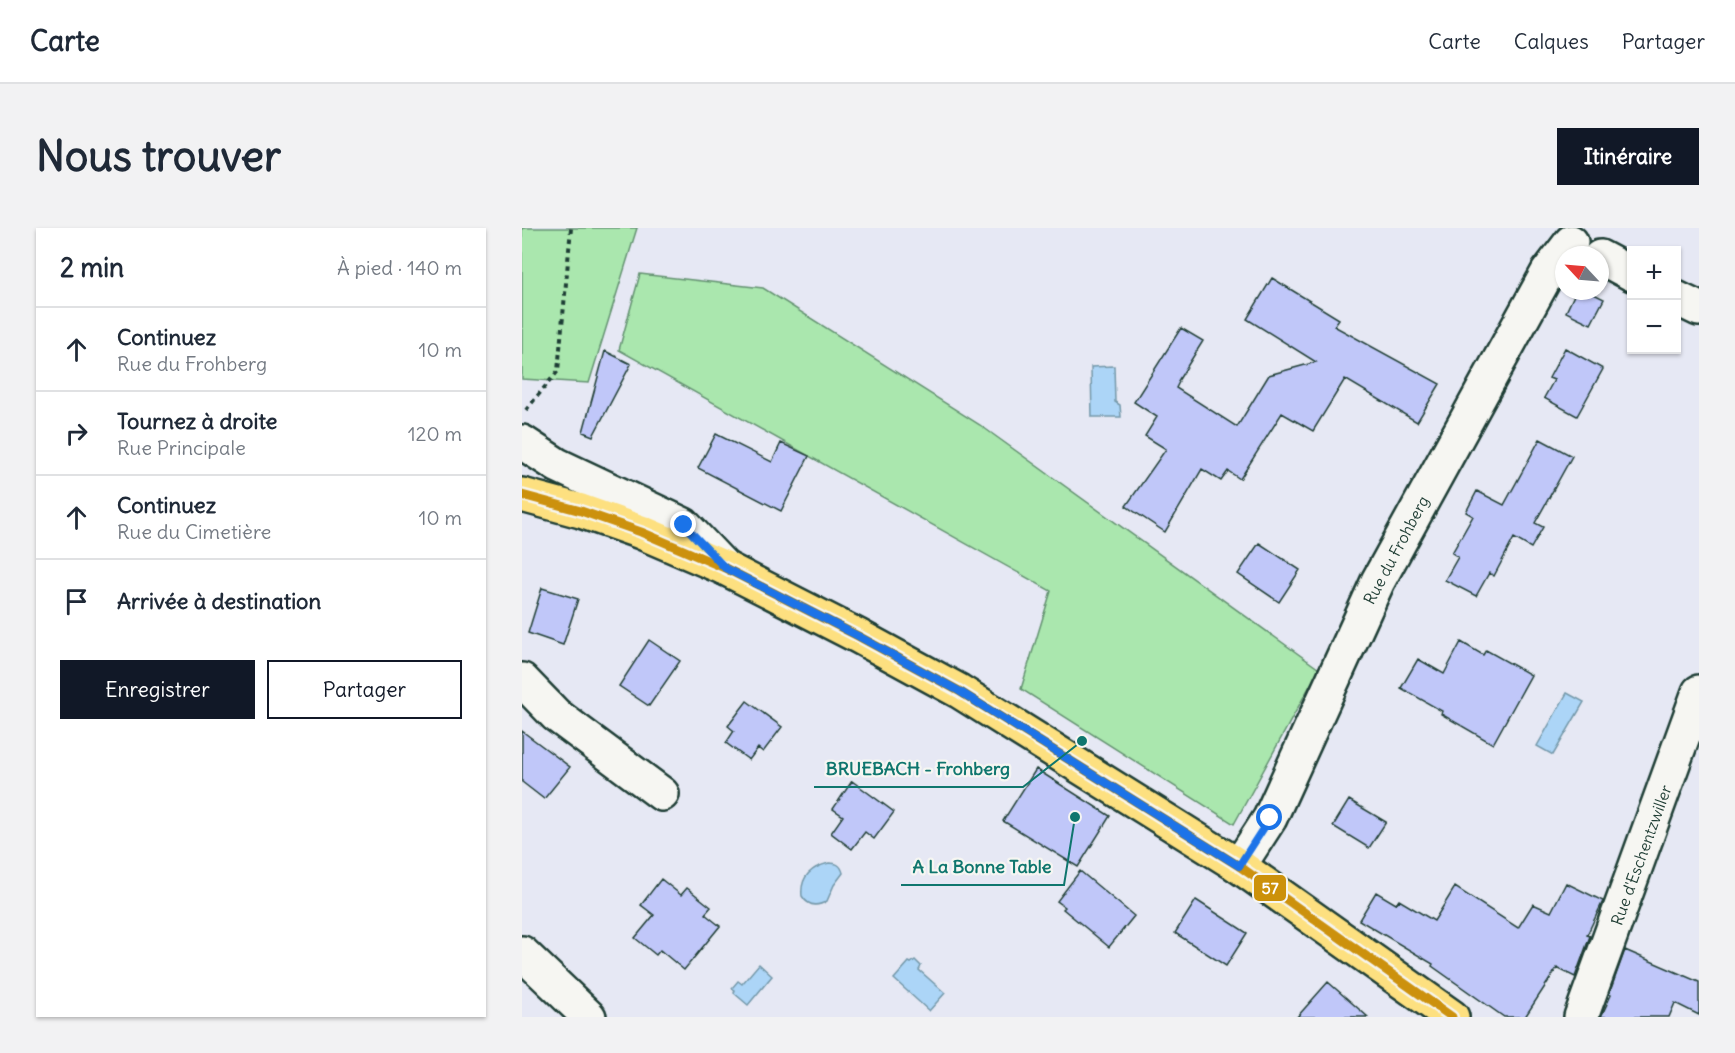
<!DOCTYPE html>
<html lang="fr">
<head>
<meta charset="utf-8">
<style>
	:root { --surface:#fff; --page:#f2f2f3; --text:#1f2937; --muted:#747a83; --line:#e0e1e3; --accent:#111827 }
	body { margin:0; font-family:Delius,sans-serif; background:var(--page); color:var(--text) }
	.controls { position:absolute; right:18px; top:18px; display:grid; overflow:hidden; border-radius:0px; box-shadow:0 2px 4px #0004 }
	.controls button { width:54px; height:54px; display:grid; place-items:center; padding:0; border:0; border-bottom:2px solid var(--line); background:var(--surface); color:var(--text); font:30px sans-serif }
	.compass { position:absolute; left:1033px; top:18px; width:54px; height:54px; border-radius:50%; background:var(--surface); box-shadow:0 2px 4px #0004; rotate:296deg }
	.stop { position:absolute; width:18px; height:18px; margin:-14px; border:4px solid #1a73e8; border-radius:50%; background:#fff }
	.stop.end { background:#1a73e8; border-color:#fff; box-shadow:0 2px 6px #0008 }
	.list { margin:0; padding:0; list-style:none }
	h2 { display:flex; justify-content:space-between; align-items:center; height:78px; margin:0; padding:0 24px; font-size:26px }
	h2 small { font-size:20px; font-weight:400; color:var(--muted) }
	.list li { display:grid; grid-template-columns:39px 1fr auto; gap:18px; align-items:center; box-sizing:border-box; height:84px; padding:0 24px; border-top:2px solid var(--line) }
	.list b { display:block; font-size:22px; white-space:nowrap }
	.list p { margin:0; font-size:20px; white-space:nowrap; color:var(--muted) }
	.list em { font-size:20px; font-style:normal; color:var(--muted) }
	.actions { display:flex; gap:12px; padding:18px 24px }
	.actions a { flex:1; padding:14px 0; border:2px solid var(--accent); border-radius:0px; text-align:center; font-size:21px; color:var(--accent) }
	.actions .main { background:var(--accent); color:#fff }
	.icon { flex:none; width:33px; height:33px; fill:none; stroke:currentColor; stroke-width:2; stroke-linecap:round; stroke-linejoin:round }
	.map { position:relative; flex:none; width:1177px; height:789px; overflow:hidden; border-radius:0px }
	header { display:flex; align-items:center; gap:36px; box-sizing:border-box; height:84px; padding:0 30px; background:var(--surface); border-bottom:2px solid var(--line) }
	header strong { font-size:28px }
	nav { display:flex; gap:33px; margin-inline-start:auto; font-size:21px }
	.intro { display:flex; align-items:center; justify-content:space-between; box-sizing:border-box; height:144px; padding:0 36px }
	h1 { margin:0; font-size:42px }
	.button { padding:15px 27px; border-radius:0px; background:var(--accent); color:#fff; font-size:21px; font-weight:700 }
	main { display:flex; gap:36px; padding:0 36px }
	aside { flex:1; background:var(--surface); border-radius:0px; box-shadow:0 2px 4px #0004 }
	.map>svg:first-child { display:block }
	.green { fill:#aae7ae; stroke:#649271; stroke-width:1.5 }
	.water { fill:#acd5f7; stroke:#7498a9; stroke-width:1.5 }
	.building { fill:#c0c7f9; stroke:#1f3d34; stroke-width:1.5 }
	.lines { fill:none; stroke-linecap:round; stroke-linejoin:round }
	.minor-casing { stroke:#1f3d34; stroke-width:38 }
	.major-casing { stroke:#1f3d34; stroke-width:38 }
	.path { stroke:#1f3d34; stroke-width:4; stroke-dasharray:4.5 4.5; stroke-linecap:butt }
	.minor { stroke:#f6f6f2; stroke-width:33 }
	.major { stroke:#fde080; stroke-width:33 }
	.bus-1-casing { stroke:#f6f6f2; stroke-width:14 }
	.bus-1 { stroke:#cc910a; stroke-width:9 }
	.route { stroke:#1a73e8; stroke-width:8 }
	.labels { text-anchor:middle; dominant-baseline:central; stroke-width:4.5; stroke-linejoin:round; paint-order:stroke }
	.street-label { font-size:16px; fill:#1f3d34; stroke:#f6f6f2 }
	.leader { fill:none; stroke:#0f766e; stroke-width:2 }
	.callout-dot { fill:#0f766e; stroke:#f6f6f2; stroke-width:2 }
	.callout-label { font-size:18px; text-anchor:middle; font-weight:bold; fill:#0f766e; stroke:#f6f6f2; stroke-width:4.5; stroke-linejoin:round; paint-order:stroke }
	.line-badge { stroke:#f6f6f2; stroke-width:2 }
	.badge-label { font-size:16px; text-anchor:middle; font-weight:bold; fill:#fff }
</style>
</head>
<body>
<header>
<strong>Carte</strong>
<nav><a>Carte</a><a>Calques</a><a>Partager</a></nav>
</header>
<div class="intro"><h1>Nous trouver</h1><a class="button">Itinéraire</a></div>
<main>
<aside>
<h2>2 min<small>À pied · 140 m</small></h2>
<ul class="list">
<li><svg class="icon" aria-label="ahead" viewBox="0 0 24 24"><path d="M12 20V5M6 11l6-6 6 6"/></svg><div><b>Continuez</b><p>Rue du Frohberg</p></div><em>10 m</em></li>
<li><svg class="icon" aria-label="right" viewBox="0 0 24 24"><path d="M7 20v-9h11M14 6l5 5-5 5"/></svg><div><b>Tournez à droite</b><p>Rue Principale</p></div><em>120 m</em></li>
<li><svg class="icon" aria-label="ahead" viewBox="0 0 24 24"><path d="M12 20V5M6 11l6-6 6 6"/></svg><div><b>Continuez</b><p>Rue du Cimetière</p></div><em>10 m</em></li>
<li><svg class="icon" aria-label="arrive" viewBox="0 0 24 24"><path d="M6 21V4h12l-3 4 3 4H6"/></svg><div><b>Arrivée à destination</b></div></li>
</ul>
<div class="actions"><a class="main">Enregistrer</a><a>Partager</a></div>
</aside>
<div class="map">
<svg width="1177" height="789" viewBox="0 0 1177 789">
	<rect width="100%" height="100%" fill="#e6e8f4"/>
	<filter id="ink" filterUnits="userSpaceOnUse"><feTurbulence type="fractalNoise" baseFrequency=".0167" numOctaves="2"/><feDisplacementMap in="SourceGraphic" scale="12" xChannelSelector="R" yChannelSelector="G"/><feConvolveMatrix kernelMatrix="1 2 1 2 8 2 1 2 1" color-interpolation-filters="sRGB"/></filter>
	<g filter="url(#ink)">
		<path class="green" d="M0,0H115L67,155L0,151Z
			M118,46L241,60L458,197L797,441L712,596L499,461L529,363L97,122Z"/>
		<path class="water" d="M592,138L593,174L598,177L599,189H570L569,139Z
			M1045,465L1062,474L1031,527L1015,518Z
			M307,635C315,635 319,637 321,645L312,657L305,673C295,679 286,678 280,668C278,649 290,639 307,635Z
			M393,732L399,738L397,742L423,765L407,783L372,751L387,734L389,735Z
			M237,736L250,748L226,777L212,765L213,762L210,760L216,753L220,756Z"/>
		<path class="building" d="M750,50L817,91L812,98L918,156L895,194L823,151L791,203L760,185L718,251L706,243L699,253L680,241L643,304L604,278L644,221L623,208L635,189L612,174L659,100L681,113L656,153L657,154L654,160L715,199L747,147L794,134L725,91Z
			M1054,63H1066L1082,71L1069,96L1044,84Z
			M1043,120L1081,141L1055,188L1022,170L1032,152L1027,150Z
			M83,123L109,136L71,208L61,204Z
			M194,206L250,234L259,215L287,228L259,283L176,240Z
			M1018,211L1050,228L1013,295L1021,299L1009,320L992,310L972,348L967,345L954,368L923,352L936,329L930,325L951,288L944,284L955,263L982,277Z
			M737,315L778,342L757,374L716,346Z
			M20,360L56,371L41,417L6,405Z
			M127,412L158,433L127,478L97,458Z
			M939,414L961,427L964,422L1009,447L971,516L919,486L920,483L879,460L896,431L922,446Z
			M225,473L260,499L241,524L236,520L227,532L204,515L212,503L206,498Z
			M0,503L48,539L22,571L0,554Z
			M514,541L588,588L556,639L481,593Z
			M330,553L372,584L352,611L343,604L330,621L309,605L321,588L311,581Z
			M827,572L864,594L847,620L811,598Z
			M558,643L612,688L587,719L541,681L543,679L535,673Z
			M139,651L159,667L165,660L189,679L183,686L198,698L162,742L138,722L134,727L113,710L132,687L119,677Z
			M1044,655L1081,673L1065,707L1068,708L1053,749L1035,740L1003,789H982L910,738L911,736L837,692L854,664L874,676L877,672L912,693L933,659L996,700L1011,676L1029,684Z
			M674,672L725,705L704,738L653,705Z
			M1103,722L1177,754V787L1153,775L1147,789H1079L1089,767L1087,766Z
			M806,754L846,789H775Z"/>
		<g class="lines">
			<g class="minor-casing">
				<path id="minor" d="M1078,29L1110,46
					M1154,70L1177,81
					M0,214L35,237L162,297L203,340
					M0,452L34,487L140,566
					M717,638L748,590L856,353L1026,44L1049,14
					M0,725L67,789
					M1059,789L1177,464"/>
			</g>
			<g class="major-casing">
				<path id="major" d="M0,267L59,283L119,304L203,340L336,408L437,463L717,638L930,789"/>
			</g>
			<path class="path" d="M4,182L36,143L49,0"/>
			<use href="#minor" class="minor"/>
			<use href="#major" class="major"/>
			<g class="bus-1-casing">
				<path id="bus-1" d="M0,267L59,283L119,304L203,340L336,408L437,463L717,638L930,789"/>
			</g>
			<use href="#bus-1" class="bus-1"/>
		</g>
	</g>
	<g class="lines" filter="url(#ink)">
		<path class="route" d="M162,297L203,340L336,408L437,463L717,638L748,590"/>
	</g>
	<g class="labels">
		<g class="street-label">
			<text transform="translate(874 322) rotate(-62)">Rue du Frohberg</text>
			<text transform="translate(1119 627) rotate(-70)">Rue d'Eschentzwiller</text>
		</g>
	</g>
	<path class="leader" d="M560 513L501 559H292M553 589L542 657H379"/>
	<g class="callout-dot">
		<circle cx="560" cy="513" r="6"/>
		<circle cx="553" cy="589" r="6"/>
	</g>
	<g class="callout-label">
		<text x="396" y="547">BRUEBACH - Frohberg</text>
		<text x="460" y="645">A La Bonne Table</text>
	</g>
	<rect class="line-badge" x="731" y="646" width="34" height="28" rx="6" fill="#cc910a"/>
	<g class="badge-label">
		<text x="748" y="666">57</text>
	</g>
</svg>
<div class="controls">
<button>+</button>
<button>−</button>
</div>
<svg class="compass" viewBox="-18 -18 36 36"><path d="M0-13l5 13h-10z" fill="#e53935"/><path d="M0 13l5-13h-10z" fill="#747a83"/></svg>
<div class="stop" style="left:748px;top:590px"></div>
<div class="stop end" style="left:162px;top:297px"></div>
</div>
</main>
</body>
</html>
